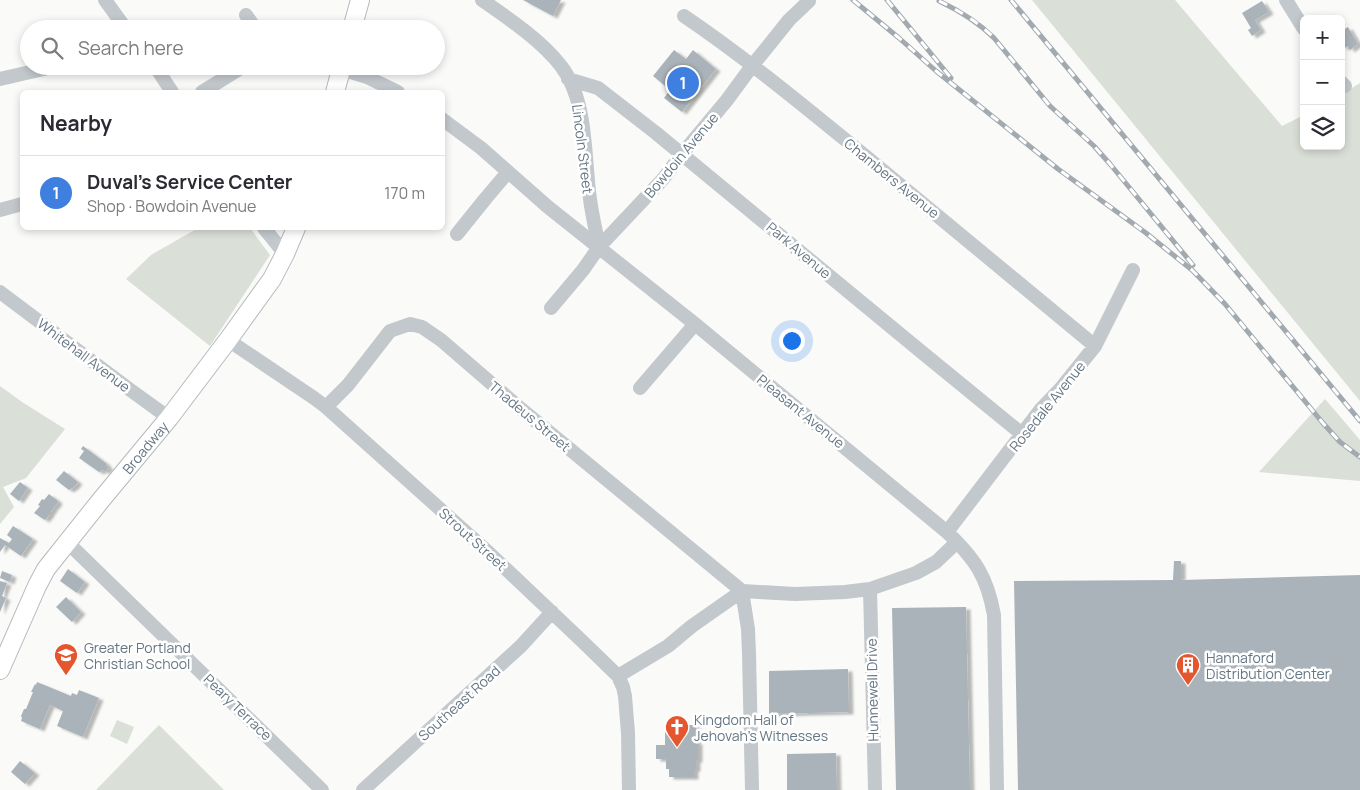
<!DOCTYPE html>
<html lang="en">
<head>
<meta charset="utf-8">
<style>
	:root { --surface:#fff; --page:#f7f7f7; --text:#2b2b33; --muted:#7c7c81; --line:#e1e1e2; --accent:#e4572e }
	body { margin:0; font-family:Manrope,sans-serif; background:var(--page); color:var(--text) }
	.controls { position:absolute; right:15px; top:15px; display:grid; overflow:hidden; border-radius:8px; box-shadow:0 2px 8px #0003 }
	.controls button { width:45px; height:45px; display:grid; place-items:center; padding:0; border:0; border-bottom:1px solid var(--line); background:var(--surface); color:var(--text); font:25px sans-serif }
	.you { position:absolute; left:791px; top:340px; width:18px; height:18px; margin:-12px; border:4px solid #fff; border-radius:50%; background:#1a73e8; box-shadow:0 0 0 8px #1a73e833 }
	.badge { display:grid; place-items:center; width:32px; height:32px; border-radius:50%; background:var(--accent); color:#fff; font-size:16px; font-weight:700 }
	.pin { position:absolute; translate:-50% -50%; border:2px solid #fff; box-shadow:0 1px 5px #0006 }
	.list { margin:0; padding:0; list-style:none }
	h2 { display:flex; justify-content:space-between; align-items:center; height:65px; margin:0; padding:0 20px; font-size:21px }
	h2 small { font-size:16px; font-weight:400; color:var(--muted) }
	.list li { display:grid; grid-template-columns:32px 1fr auto; gap:15px; align-items:center; box-sizing:border-box; height:75px; padding:0 20px; border-top:1px solid var(--line) }
	.list b { display:block; font-size:19px; white-space:nowrap }
	.list p { margin:0; font-size:16px; white-space:nowrap; color:var(--muted) }
	.list em { font-size:16px; font-style:normal; color:var(--muted) }
	.icon { flex:none; width:28px; height:28px; fill:none; stroke:currentColor; stroke-width:2; stroke-linecap:round; stroke-linejoin:round }
	.map { position:relative; flex:none; width:1360px; height:790px; overflow:hidden }
	.search { position:absolute; background:var(--surface); box-shadow:0 2px 8px #0003; left:20px; top:20px; width:425px; height:55px; display:flex; align-items:center; gap:12px; box-sizing:border-box; padding:0 18px; border-radius:28px; color:var(--muted); font-size:19px }
	.panel { position:absolute; background:var(--surface); box-shadow:0 2px 8px #0003; left:20px; top:90px; width:425px; height:140px; border-radius:8px }
	.map>svg:first-child { display:block }
	.green { fill:#dadfd7 }
	.building { fill:#aab3b9; filter:url(#shadow) }
	.lines { fill:none; stroke-linecap:round; stroke-linejoin:round }
	.major-casing { stroke:#b5babe; stroke-width:20 }
	.minor { stroke:#c3c8cc; stroke-width:14 }
	.major { stroke:#fff; stroke-width:18 }
	.rail-casing { stroke:#a2aab0; stroke-width:5 }
	.rail { stroke:#fff; stroke-width:3; stroke-dasharray:9; stroke-linecap:butt }
	.labels { text-anchor:middle; dominant-baseline:central; stroke-width:5; stroke-linejoin:round; paint-order:stroke }
	.street-label { font-size:14px; fill:#657683; stroke:#fff }
	.poi-label { font-size:14px; fill:#657683; stroke:#fff; text-anchor:start }
</style>
</head>
<body>
<div class="map">
<svg width="1360" height="790" viewBox="0 0 1360 790">
	<defs>
		<filter id="shadow"><feDropShadow dx="4.5" dy="2.5" stdDeviation="1" flood-color="#0004"/></filter>
	</defs>
	<rect width="100%" height="100%" fill="#fafaf8"/>
	<path class="green" d="M1032,0H1175L1282,126L1304,115V146H1341V95L1360,83V401Z
		M198,228H250L270,255L210,346L126,279L151,255Z
		M0,386L22,402L65,429L26,478L3,487L14,507L0,524Z
		M1325,399L1360,440V481L1259,472Z
		M117,720L134,727L127,744L110,736Z
		M159,725L224,790H96Z"/>
	<path class="building" d="M523,0H561L553,16Z
		M1262,1L1269,12L1255,20L1261,30L1252,36L1248,30L1251,28L1242,13Z
		M1348,27L1358,44L1350,50L1348,46L1344,48L1341,44V31Z
		M674,50L686,59L693,50L716,69L682,112L664,98L670,90L653,76Z
		M83,446L107,464L106,465L109,467L105,472L103,470L99,472L79,458L84,451L81,449Z
		M64,471L78,482L74,487L69,490L56,480Z
		M20,482L28,488L19,501L10,494Z
		M49,494L58,501L57,504L54,507L51,512H50V514L45,520L34,513L40,506L38,505L42,499L44,500Z
		M13,526L33,539L21,556L5,545L0,552V538L9,543L12,539L7,535Z
		M1174,561H1181V580L1360,575V790H1018L1014,581L1173,580Z
		M68,569L85,582L77,593L60,581Z
		M2,571L12,575L10,582L0,578Z
		M0,581L7,583L2,596L6,598L0,612Z
		M66,597L81,612L72,622L56,607Z
		M966,607L970,790H896L892,608Z
		M848,669L849,712L769,714V671Z
		M37,682L71,696L72,693L77,695L79,690L99,698L83,737L57,726L63,711L50,705L40,729L21,721L22,718L21,716L24,709H26L33,692H31L35,684L36,685Z
		M668,725H696V742H698V760H696V769H694V777H669V769H666V759H656V745H665V732L668,733Z
		M836,753L837,790H787V754Z
		M20,761L35,773L25,784L11,772Z"/>
	<g class="lines">
		<g class="major-casing">
			<g id="major">
				<path d="M352,29L360,0"/>
				<path d="M335,92L342,66"/>
				<path id="s1" d="M0,670L37,586L46,569L101,500L169,418L228,340L272,279L285,254L296,228"/>
			</g>
		</g>
		<path class="minor" d="M105,0L126,29
			M482,0C508,18 542,41 561,66C588,101 584,157 590,199C592,215 596,231 599,247
			M1286,0L1304,29
			M246,15L256,29
			M684,16C746,58 805,107 864,155C941,218 1018,282 1095,346
			M155,66L172,92
			M341,69L367,77L398,92
			M0,79L57,66
			M568,79L598,88L656,133L924,354L1022,434
			M1341,82L1345,86
			M202,92L244,66
			M442,119L481,148L548,207L695,324L947,532C975,559 987,576 994,615L997,790
			M0,210L22,204
			M264,228L285,254
			M457,234L486,198L508,172
			M0,292L129,389L169,418
			M551,308L583,270L599,247L663,179L682,154L727,100L752,66L789,20L809,1
			M228,340L314,398L326,407L488,552L582,641L618,676L623,687L625,696L628,733L629,790
			M640,388L695,324
			M326,407L348,385L390,331L410,324L422,327L441,340L521,409L742,591L748,629L749,653L752,790
			M947,532L1041,409L1062,387L1095,346L1133,270
			M67,542L322,790
			M870,589L875,790
			M618,676L668,646L692,626L742,591L795,594L845,592L870,589L916,573L936,562L957,542
			M363,790L521,646L552,612"/>
		<use href="#major" class="major"/>
		<g class="rail-casing">
			<path id="rail" d="M853,0L899,38L936,71L1058,169L1146,233L1192,270L1225,304L1322,422L1340,442L1360,457
				M887,0L951,78
				M1011,0L1360,421
				M939,1C960,11 978,22 994,38L1050,106L1094,146L1110,164L1193,265"/>
		</g>
		<use href="#rail" class="rail"/>
	</g>
	<defs>
		<g id="school-pin" transform="scale(1.25)"><path d="M0 17L-7.5 6A9.5 9.5 0 1 1 7.5 6Z" fill="#e4572e" stroke="#fff"/><path d="M0-5L7-2L0 1L-7-2ZM-4 1L0 2.5L4 1V4Q0 6-4 4Z" fill="#fff"/></g>
		<g id="building-pin" transform="scale(1.25)"><path d="M0 17L-7.5 6A9.5 9.5 0 1 1 7.5 6Z" fill="#e4572e" stroke="#fff"/><path d="M-4-6H4V6H1V3H-1V6H-4ZM-2.5-4.3h1.7v1.8h-1.7ZM.8-4.3h1.7v1.8H.8ZM-2.5-1h1.7V.8h-1.7ZM.8-1h1.7V.8H.8Z" fill="#fff"/></g>
		<g id="church-pin" transform="scale(1.25)"><path d="M0 17L-7.5 6A9.5 9.5 0 1 1 7.5 6Z" fill="#e4572e" stroke="#fff"/><path d="M-1.2-6h2.4v3.5h3.3v2.4h-3.3V6h-2.4V-.1h-3.3v-2.4h3.3Z" fill="#fff"/></g>
	</defs>
	<g fill-rule="evenodd">
		<use href="#school-pin" x="66" y="655"/>
		<use href="#building-pin" x="1188" y="665"/>
		<use href="#church-pin" x="677" y="727"/>
	</g>
	<g class="labels">
		<g class="street-label">
			<text transform="translate(583 149) rotate(83)">Lincoln Street</text>
			<text transform="translate(681 155) rotate(-50)">Bowdoin Avenue</text>
			<text transform="translate(892 178) rotate(39)">Chambers Avenue</text>
			<text transform="translate(799 250) rotate(40)">Park Avenue</text>
			<text transform="translate(84 355) rotate(37)">Whitehall Avenue</text>
			<text transform="translate(1047 406) rotate(-51)">Rosedale Avenue</text>
			<text transform="translate(801 411) rotate(39)">Pleasant Avenue</text>
			<text transform="translate(530 416) rotate(40)">Thadeus Street</text>
			<text stroke="none"><textPath href="#s1" startOffset="268">Broadway</textPath></text>
			<text transform="translate(473 539) rotate(42)">Strout Street</text>
			<text transform="translate(872 690) rotate(-91)">Hunnewell Drive</text>
			<text transform="translate(459 703) rotate(-42)">Southeast Road</text>
			<text transform="translate(238 707) rotate(44)">Peary Terrace</text>
		</g>
		<g class="poi-label">
			<text x="84" y="647">Greater Portland<tspan x="84" dy="16">Christian School</tspan></text>
			<text x="1206" y="657">Hannaford<tspan x="1206" dy="16">Distribution Center</tspan></text>
			<text x="694" y="719">Kingdom Hall of<tspan x="694" dy="16">Jehovah's Witnesses</tspan></text>
		</g>
	</g>
</svg>
<div class="controls">
<button>+</button>
<button>−</button>
<button><svg class="icon" aria-label="layers" viewBox="0 0 24 24"><path d="M12 4l9 5-9 5-9-5zM3 14l9 5 9-5"/></svg></button>
</div>
<div class="you"></div>
<div class="pin badge" style="left:683px;top:83px;background:#3f7fe0">1</div>
<div class="search"><svg class="icon" aria-label="search" viewBox="0 0 24 24"><circle cx="10" cy="10" r="6"/><path d="M15 15l6 6"/></svg>Search here</div>
<section class="panel">
<h2>Nearby<small></small></h2>
<ul class="list">
<li><span class="badge" style="background:#3f7fe0">1</span><div><b>Duval's Service Center</b><p>Shop · Bowdoin Avenue</p></div><em>170 m</em></li>
</ul>
</section>
</div>
</body>
</html>
